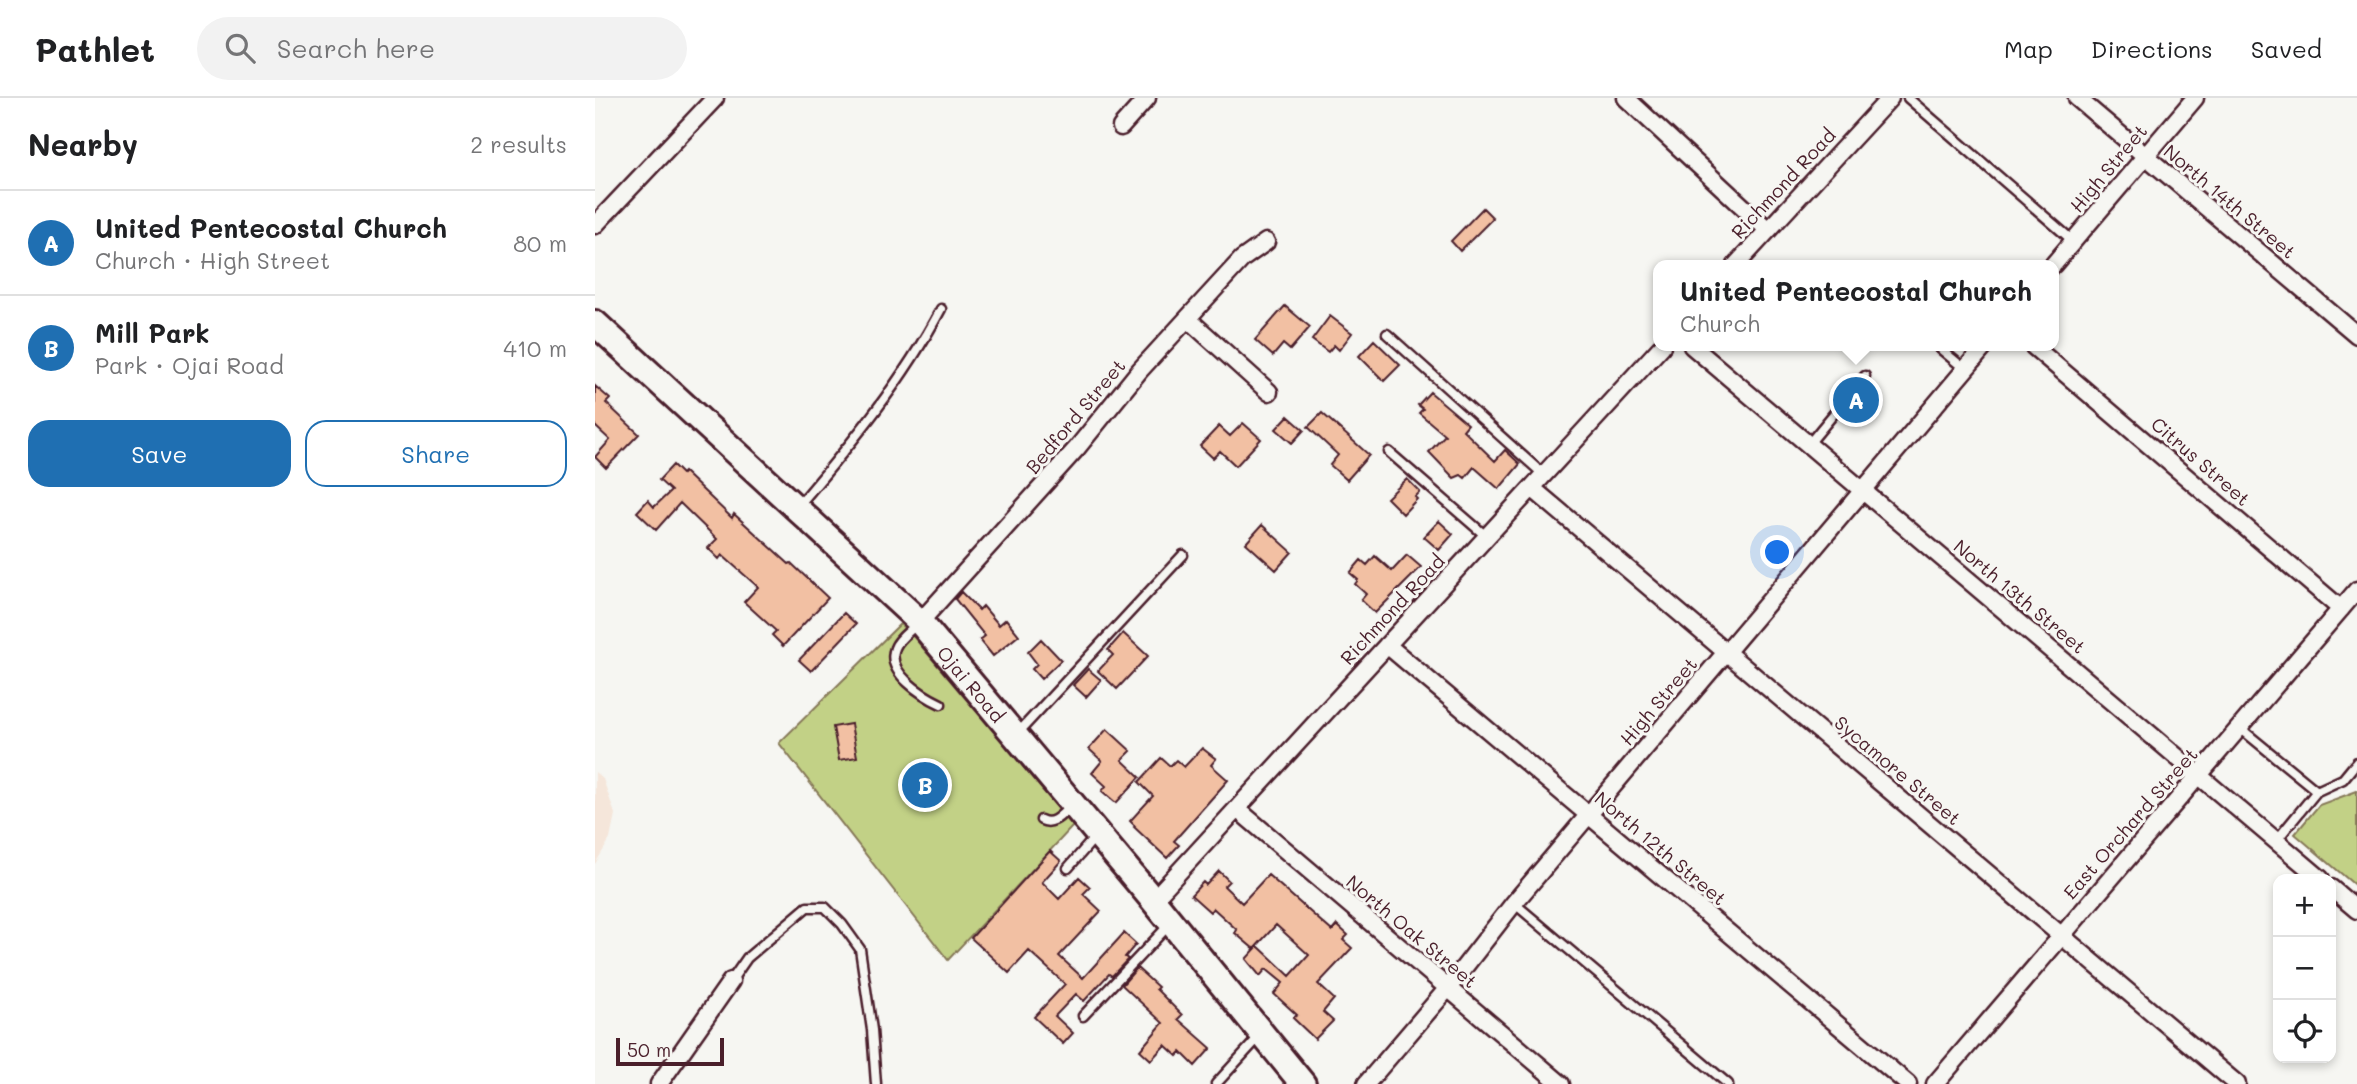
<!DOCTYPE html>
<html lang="en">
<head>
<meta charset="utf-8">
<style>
	:root { --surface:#fff; --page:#f2f2f2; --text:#202124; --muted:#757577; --line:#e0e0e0; --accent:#1f6fb2 }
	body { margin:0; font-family:Mali,sans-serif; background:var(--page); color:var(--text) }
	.controls { position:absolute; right:21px; bottom:21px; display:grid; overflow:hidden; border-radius:14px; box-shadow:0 4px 10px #0003 }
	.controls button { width:63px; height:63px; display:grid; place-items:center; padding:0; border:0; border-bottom:2px solid var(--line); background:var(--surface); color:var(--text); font:35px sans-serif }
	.scale { position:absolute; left:21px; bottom:18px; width:108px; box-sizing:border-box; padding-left:7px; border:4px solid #4a1f2b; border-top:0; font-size:19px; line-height:24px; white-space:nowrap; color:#4a1f2b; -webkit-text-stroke:5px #f6f6f2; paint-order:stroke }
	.you { position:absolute; left:1183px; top:455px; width:24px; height:24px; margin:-18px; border:5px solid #fff; border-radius:50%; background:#1a73e8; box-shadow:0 0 0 10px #1a73e833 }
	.badge { display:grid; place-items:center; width:46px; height:46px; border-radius:50%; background:var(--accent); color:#fff; font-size:23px; font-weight:700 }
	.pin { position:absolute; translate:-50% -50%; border:4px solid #fff; box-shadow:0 2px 7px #0006 }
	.popup { position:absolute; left:1058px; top:162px; width:406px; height:91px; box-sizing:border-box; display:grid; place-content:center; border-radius:14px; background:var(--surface); filter:drop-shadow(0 2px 5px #0005); font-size:23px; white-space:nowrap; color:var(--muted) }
	.popup b { font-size:26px; color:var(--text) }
	.popup::after { content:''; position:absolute; left:50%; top:100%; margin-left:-14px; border:14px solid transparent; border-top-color:var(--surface) }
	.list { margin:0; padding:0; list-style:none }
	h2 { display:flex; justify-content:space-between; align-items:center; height:91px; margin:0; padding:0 28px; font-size:30px }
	h2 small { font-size:23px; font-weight:400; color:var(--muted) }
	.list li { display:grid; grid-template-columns:46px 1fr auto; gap:21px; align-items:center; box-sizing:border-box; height:105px; padding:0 28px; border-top:2px solid var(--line) }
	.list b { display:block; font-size:26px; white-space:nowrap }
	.list p { margin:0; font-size:23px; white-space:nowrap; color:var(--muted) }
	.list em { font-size:23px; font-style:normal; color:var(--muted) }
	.actions { display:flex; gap:14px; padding:21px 28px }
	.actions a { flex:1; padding:16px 0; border:2px solid var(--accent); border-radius:21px; text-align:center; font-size:24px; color:var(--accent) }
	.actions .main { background:var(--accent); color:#fff }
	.icon { flex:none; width:38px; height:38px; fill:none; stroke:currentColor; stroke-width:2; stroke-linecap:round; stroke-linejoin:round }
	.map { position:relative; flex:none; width:1762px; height:986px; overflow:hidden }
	header { display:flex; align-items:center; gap:42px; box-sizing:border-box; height:98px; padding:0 35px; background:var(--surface); border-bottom:2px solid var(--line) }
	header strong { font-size:33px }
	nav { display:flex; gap:38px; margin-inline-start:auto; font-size:24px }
	.search { width:490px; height:63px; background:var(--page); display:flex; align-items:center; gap:18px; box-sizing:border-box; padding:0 24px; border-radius:38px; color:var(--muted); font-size:26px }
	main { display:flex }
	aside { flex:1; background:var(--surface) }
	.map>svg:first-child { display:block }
	.built { fill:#f5e6da }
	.green { fill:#c2d186; stroke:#867858; stroke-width:2 }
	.building { fill:#f2c0a3; stroke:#4a1f2b; stroke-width:2 }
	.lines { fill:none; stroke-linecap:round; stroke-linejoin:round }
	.lane-casing { stroke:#4a1f2b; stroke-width:13 }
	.street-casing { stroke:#4a1f2b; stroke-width:21 }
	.primary-casing { stroke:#4a1f2b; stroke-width:30 }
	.lane { stroke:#f6f6f2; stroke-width:8 }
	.street { stroke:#f6f6f2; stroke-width:16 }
	.primary { stroke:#f6f6f2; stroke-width:24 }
	.labels { text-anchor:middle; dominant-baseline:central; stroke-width:6; stroke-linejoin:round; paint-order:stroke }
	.street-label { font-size:19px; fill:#4a1f2b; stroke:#f6f6f2 }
</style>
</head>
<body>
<header>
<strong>Pathlet</strong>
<div class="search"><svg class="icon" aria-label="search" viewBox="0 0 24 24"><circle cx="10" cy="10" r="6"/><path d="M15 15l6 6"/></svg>Search here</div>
<nav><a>Map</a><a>Directions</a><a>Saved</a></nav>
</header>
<main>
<aside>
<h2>Nearby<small>2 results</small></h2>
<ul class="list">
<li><span class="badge">A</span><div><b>United Pentecostal Church</b><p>Church · High Street</p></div><em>80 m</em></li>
<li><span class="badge">B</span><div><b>Mill Park</b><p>Park · Ojai Road</p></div><em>410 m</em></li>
</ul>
<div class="actions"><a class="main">Save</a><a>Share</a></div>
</aside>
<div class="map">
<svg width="1762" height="986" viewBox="0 0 1762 986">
	<rect width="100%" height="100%" fill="#f6f6f2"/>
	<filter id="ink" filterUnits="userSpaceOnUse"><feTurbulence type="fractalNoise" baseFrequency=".0143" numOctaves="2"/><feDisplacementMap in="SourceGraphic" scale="14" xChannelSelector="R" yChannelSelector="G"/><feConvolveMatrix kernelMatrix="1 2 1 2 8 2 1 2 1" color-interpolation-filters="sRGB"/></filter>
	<g filter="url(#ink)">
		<path class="built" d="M0,674L8,681L20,716L15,741L0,766Z"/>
		<path class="green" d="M305,526L317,537L478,728L353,862L184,645Z
			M1762,693V789L1700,736L1724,707Z"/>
		<path class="building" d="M888,110L898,120L865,153L856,143Z
			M690,208L715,229L695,252L688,246L678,258L660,242Z
			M735,218L757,235L744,252L739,247L733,254L717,242Z
			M779,242L805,267L789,283L764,258Z
			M0,288L15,301L11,305L44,336L11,370L0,359L15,342L0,328Z
			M835,294L873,326L868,332L900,363L910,352L925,366L904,391L879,369L870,380L866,377L859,380L834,354L850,337L824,315L828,311L823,307Z
			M727,315L774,357L752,382L735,367L743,357L713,329Z
			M693,318L709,332L697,345L681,331Z
			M648,325L666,341L641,368L625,353L618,360L605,348L624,328L635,338Z
			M78,367L87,376L89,374L137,420L139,416L194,466L196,465L233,500L188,548L177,537L181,533L149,504L163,489L127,457L124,461L113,450L122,441L85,405L61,432L42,414L53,402L59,409L76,393L64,382Z
			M812,381L825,394L820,399L822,401L808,416L792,400Z
			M844,423L858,436L844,452L829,439Z
			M667,427L697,454L681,472L651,445Z
			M812,457L826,469L780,515L766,502L771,496L760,486L763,482L755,475L766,462L772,467L780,458L797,473Z
			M366,494L384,512L388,508L404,527L411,521L424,537L398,558L385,542L390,538L360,501Z
			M249,515L261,526L216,573L204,562Z
			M528,535L553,558L522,591L503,573L518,557L513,552Z
			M446,541L466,562L446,581L437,571L442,566L433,554Z
			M493,571L506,582L491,599L478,587Z
			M256,626L262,659L244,662L238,629Z
			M512,631L536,653L527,662L545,679L521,705L507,693L511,688L497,675L507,663L494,651Z
			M607,650L621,661L616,667L633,682L579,743L584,747L572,760L539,729L540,728L535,723L558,698L544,684L566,660L575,668L581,662L589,669Z
			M455,753L466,763L447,784L464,801L484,779L495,789L488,796L506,813L464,858L488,880L529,835L541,846L530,859L533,861L517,878L514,876L489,903L481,896L460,918L478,935L468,946L439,919L470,886L434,853L414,875L376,840Z
			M624,773L634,783L629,788L647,805L673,777L737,833L742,827L753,837L748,842L757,850L723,886L739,901L728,914L738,923L720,941L698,920L702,917L679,896L688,885L671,871L665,878L651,861L663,848L695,878L714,857L681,827L659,851L640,835L642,832L618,810L615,814L596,797L608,784L611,787Z
			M542,870L563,889L561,891L587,917L583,921L616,950L600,968L586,954L582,958L570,947L556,962L545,952L568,925L527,887Z"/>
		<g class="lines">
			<g class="lane-casing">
				<path id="lane" d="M1313,0L1478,143
					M792,236L949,377
					M1342,248L1371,272
					M1213,347L1270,278
					M794,354L892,439
					M204,407C256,346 308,283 346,211
					M322,526C315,533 303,541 300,550C290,575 329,598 346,606
					M1645,630L1722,693
					M422,636L588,457
					M446,722C458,728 466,717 475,709
					M1681,743L1722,693L1748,681L1762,664
					M473,770L501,738
					M919,805L1133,986
					M136,883L152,860L212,809H230L247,826L265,851L277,932L281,986
					M488,918L574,827
					M621,986L664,939"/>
			</g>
			<g class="street-casing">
				<path id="street" d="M1031,0L1173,132
					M1482,0L1762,237
					M526,29L552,0
					M0,127L120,0
					M1141,167L1295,0
					M1458,167L1600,0
					M593,221L674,294
					M1097,248L1726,781
					M1438,248L1746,511
					M937,390L1642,986
					M325,524L482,350L545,272L647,161L671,144
					M792,547L1313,986
					M642,711L966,986
					M1736,790L1762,812
					M558,802L1067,248
					M64,986L136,883
					M771,986L853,890L919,805L1390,248
					M1340,986L1762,492"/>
			</g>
			<g class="primary-casing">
				<g id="primary">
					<path id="s1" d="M0,225L325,524L558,802L708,986"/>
				</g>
			</g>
			<use href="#lane" class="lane"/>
			<use href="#street" class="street"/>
			<use href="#primary" class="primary"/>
		</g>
	</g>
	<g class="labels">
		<g class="street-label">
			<text transform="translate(1513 70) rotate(-50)">High Street</text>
			<text transform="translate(1188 85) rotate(-47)">Richmond Road</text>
			<text transform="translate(1635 103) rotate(40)">North 14th Street</text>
			<text transform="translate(480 318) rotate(-50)">Bedford Street</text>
			<text transform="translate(1606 363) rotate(41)">Citrus Street</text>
			<text transform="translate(1425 498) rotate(40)">North 13th Street</text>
			<text transform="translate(797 511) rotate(-47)">Richmond Road</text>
			<text stroke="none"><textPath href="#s1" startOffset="522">Ojai Road</textPath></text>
			<text transform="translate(1063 603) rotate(-50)">High Street</text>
			<text transform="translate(1303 672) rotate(40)">Sycamore Street</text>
			<text transform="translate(1535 725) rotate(-49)">East Orchard Street</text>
			<text transform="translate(1066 750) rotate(40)">North 12th Street</text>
			<text transform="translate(817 833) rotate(40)">North Oak Street</text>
		</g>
	</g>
</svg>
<div class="controls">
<button>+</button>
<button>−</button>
<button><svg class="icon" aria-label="locate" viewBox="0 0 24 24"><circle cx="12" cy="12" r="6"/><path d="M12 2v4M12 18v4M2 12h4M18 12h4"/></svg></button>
</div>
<div class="scale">50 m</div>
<div class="you"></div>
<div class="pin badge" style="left:1261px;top:302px">A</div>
<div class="popup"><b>United Pentecostal Church</b>Church</div>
<div class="pin badge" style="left:330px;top:687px">B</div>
</div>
</main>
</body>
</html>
